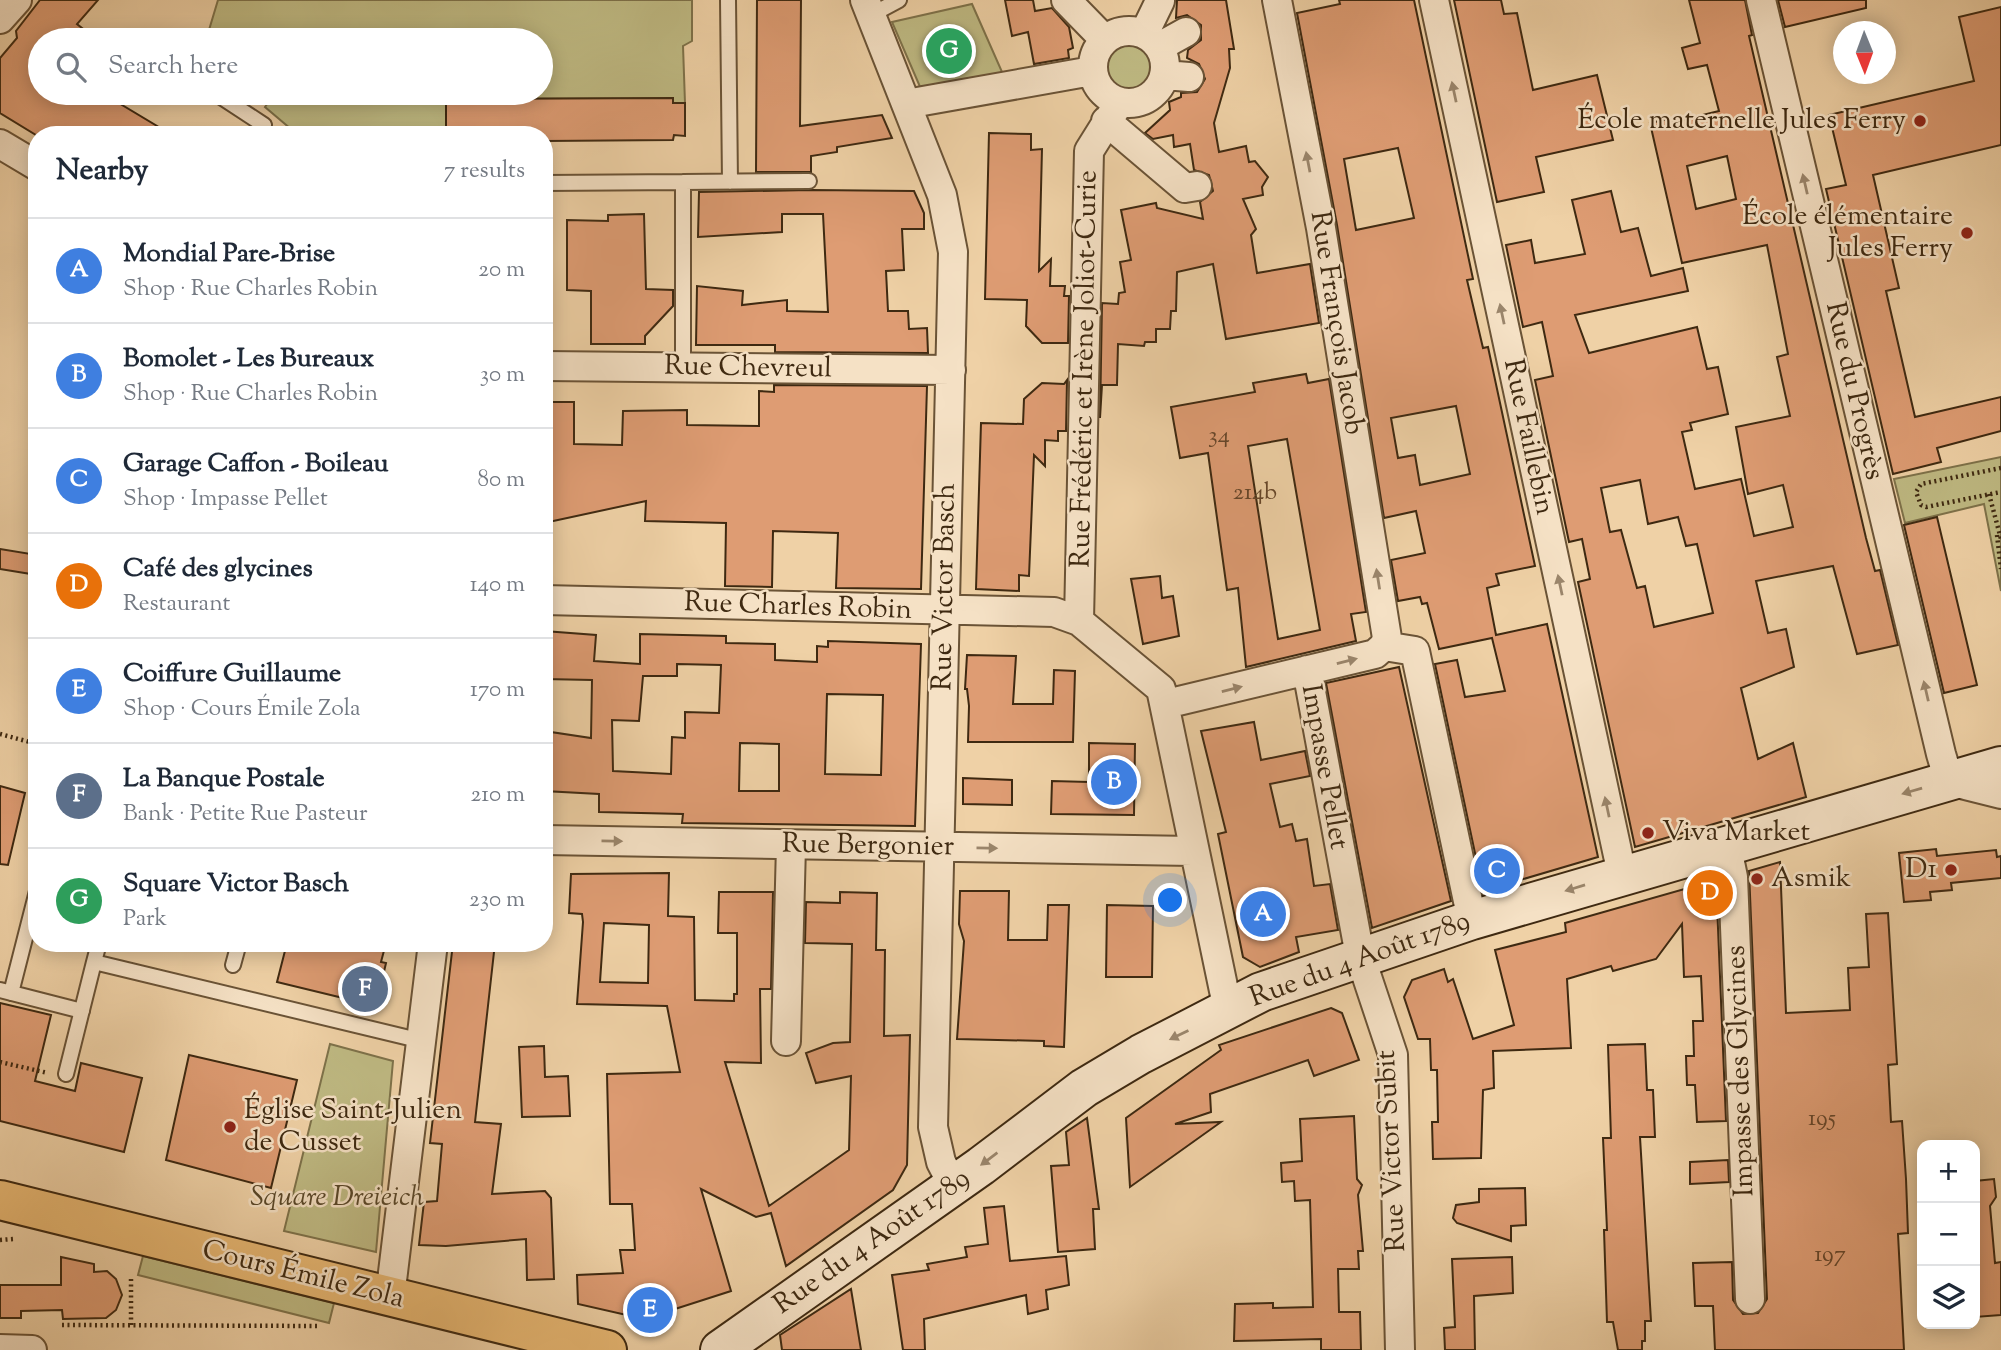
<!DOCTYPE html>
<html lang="en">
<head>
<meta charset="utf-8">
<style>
	:root { --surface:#fff; --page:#f2f2f3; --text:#1f2937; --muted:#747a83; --line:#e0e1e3; --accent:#8f2418 }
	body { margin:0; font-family:"Sorts Mill Goudy",serif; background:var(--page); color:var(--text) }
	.controls { position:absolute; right:21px; bottom:21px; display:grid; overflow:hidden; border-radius:14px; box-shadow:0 4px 18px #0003 }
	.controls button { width:63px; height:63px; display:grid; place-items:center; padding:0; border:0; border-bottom:2px solid var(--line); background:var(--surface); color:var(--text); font:35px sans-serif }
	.compass { position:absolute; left:1833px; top:21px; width:63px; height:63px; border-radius:50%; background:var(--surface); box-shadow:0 4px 18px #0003; rotate:179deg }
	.you { position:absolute; left:1171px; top:901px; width:24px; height:24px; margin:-18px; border:5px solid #fff; border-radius:50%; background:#1a73e8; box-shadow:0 0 0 10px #1a73e833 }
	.badge { display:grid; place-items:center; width:46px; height:46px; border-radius:50%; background:var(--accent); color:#fff; font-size:23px; font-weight:700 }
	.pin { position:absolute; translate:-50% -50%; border:4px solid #fff; box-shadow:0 2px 7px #0006 }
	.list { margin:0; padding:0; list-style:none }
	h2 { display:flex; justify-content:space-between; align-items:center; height:91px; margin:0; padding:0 28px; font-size:30px }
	h2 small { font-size:23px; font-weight:400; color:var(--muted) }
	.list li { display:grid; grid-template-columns:46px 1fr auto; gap:21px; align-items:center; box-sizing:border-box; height:105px; padding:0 28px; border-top:2px solid var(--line) }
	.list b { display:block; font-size:26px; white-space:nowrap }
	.list p { margin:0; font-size:23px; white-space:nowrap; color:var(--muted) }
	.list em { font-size:23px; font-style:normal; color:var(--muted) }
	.icon { flex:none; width:38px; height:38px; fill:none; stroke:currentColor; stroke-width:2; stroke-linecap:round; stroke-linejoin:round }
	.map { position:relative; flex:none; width:2001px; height:1350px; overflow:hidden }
	.search { position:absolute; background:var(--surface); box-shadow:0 4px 18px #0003; left:28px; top:28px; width:525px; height:77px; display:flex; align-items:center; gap:18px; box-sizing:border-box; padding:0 24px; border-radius:38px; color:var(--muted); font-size:26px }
	.panel { position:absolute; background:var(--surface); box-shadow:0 4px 18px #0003; left:28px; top:126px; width:525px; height:826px; border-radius:28px }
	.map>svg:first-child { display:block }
	.green { fill:#bfba83; stroke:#7e724a; stroke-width:2 }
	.building { fill:#de9c73; stroke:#3e2911; stroke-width:2; fill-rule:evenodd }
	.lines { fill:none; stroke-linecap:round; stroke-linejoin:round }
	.lane-casing { stroke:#6a5336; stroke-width:18 }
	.street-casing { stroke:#6a5336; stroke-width:32 }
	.secondary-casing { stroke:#3e2911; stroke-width:42 }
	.primary-casing { stroke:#3e2911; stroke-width:42 }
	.path { stroke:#3e2911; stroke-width:4.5; stroke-dasharray:2 3.5; stroke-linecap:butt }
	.lane { stroke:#f5e1c5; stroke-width:14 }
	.street { stroke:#f5e1c5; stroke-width:28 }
	.secondary { stroke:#f5e1c5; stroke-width:38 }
	.primary { stroke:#e8b873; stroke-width:38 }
	.oneway { fill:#9a856b }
	.poi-dot { fill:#8f2418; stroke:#f5e1c5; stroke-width:2.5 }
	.labels { text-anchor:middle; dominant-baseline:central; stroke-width:5; stroke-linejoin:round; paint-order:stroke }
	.number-label { font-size:24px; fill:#66462a }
	.poi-label { font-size:28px; fill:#3e2911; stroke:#f5e1c5; text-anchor:end }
	.street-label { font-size:28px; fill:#3e2911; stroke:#f5e1c5 }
	.park-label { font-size:28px; font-style:italic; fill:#584628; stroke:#f5e1c5 }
</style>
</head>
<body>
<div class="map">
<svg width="2001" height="1350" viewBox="0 0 2001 1350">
	<rect width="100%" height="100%" fill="#efd1a6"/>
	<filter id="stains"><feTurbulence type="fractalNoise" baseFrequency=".00286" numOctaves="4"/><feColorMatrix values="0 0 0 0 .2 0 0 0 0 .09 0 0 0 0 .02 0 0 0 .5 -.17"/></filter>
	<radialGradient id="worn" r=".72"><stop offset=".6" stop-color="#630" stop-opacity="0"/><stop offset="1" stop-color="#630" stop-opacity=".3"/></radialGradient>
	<path class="green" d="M218,0H692V41L683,46L685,103H673V98L459,99L458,103H446V135H298L265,107L275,93H541V40H206Z
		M972,4L1006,81L924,96L892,22Z
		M1102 65a27 27 0 1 1 54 0a27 27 0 1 1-54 0Z
		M2001,457V591L1984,504L1905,523L1894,479Z
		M330,1044L393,1061L376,1252L284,1231Z
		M143,1256L334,1303L329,1323L138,1275Z"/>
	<path class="building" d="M40,0H98L77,24L97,40H40V93H102L172,135H36L0,113V58L17,38L16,31Z
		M757,0H801L800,126L882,115L892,138L837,147V152L811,156V172H756Z
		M1005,0H1033L1035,11L1052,8L1069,27L1073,48L1068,50L1069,58L1034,64L1028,32L1012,36Z
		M1177,0H1226L1234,49H1229L1230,68L1214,123L1219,152L1246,146L1249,162L1255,161L1268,177L1262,187L1263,195L1243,199L1256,229L1251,235L1257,273L1310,264L1319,323L1226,339L1213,264L1177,272L1176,311H1171L1170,329H1156V342H1145L1144,346L1118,344L1117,385H1102L1100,418L1102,303L1118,304L1119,293L1125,292L1120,262L1131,260L1121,210L1156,203L1157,208L1203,219L1200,202L1213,191L1209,175L1194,170L1190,144L1174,147L1173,135L1153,139L1145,133L1170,110L1169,102L1181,97V93L1197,92L1205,79L1199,64L1187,58L1188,50L1201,40V25L1187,15L1176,18Z
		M1339,0H1414L1473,279L1467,280L1483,348L1488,347L1535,566L1496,574L1499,585L1487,588L1496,635L1547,624L1598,857L1483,891L1435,664L1457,660L1465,697L1505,691L1492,638L1439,649L1427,603L1422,604L1420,597L1398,601L1391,560L1425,553L1416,511L1384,518L1337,225L1297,13L1340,4ZM1398,148L1414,218L1356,230L1344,159ZM1456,406L1470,474L1420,485L1415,455L1398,458L1391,418Z
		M1454,0H1501L1504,14L1517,13L1533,90L1597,75L1613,140L1536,157L1544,192L1497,202Z
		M1689,0H1745L1752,35L1749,36L1866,538L1875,571L1880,570L1898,645L1857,654L1833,566L1756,581L1768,633L1786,629L1794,667L1741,688L1758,759L1793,743L1806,797L1635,847L1578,582L1590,579L1582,539L1569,542L1535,380L1553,376L1542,322L1523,327L1506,245L1531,240L1535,263L1585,254L1572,200L1611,191L1621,232L1638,228L1651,276L1683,268L1688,291L1575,315L1589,353L1697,327L1707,369L1718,367L1728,414L1690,423L1692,430L1682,432L1695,489L1741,479L1754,536L1793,527L1783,485L1748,494L1736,427L1790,416L1777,357L1788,354L1767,245L1682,263L1650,123L1669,119L1670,123L1719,111L1707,65L1688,69L1682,48L1700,43ZM1727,156L1736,199L1696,209L1687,166ZM1640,480L1648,524L1678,517L1686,546L1697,544L1713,613L1654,627L1645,586L1637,588L1621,530L1610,532L1601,488Z
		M1778,0H1866V8L1785,27Z
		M2001,7V145L1873,175L1899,288L1886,291L1915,417L2001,397V431L1937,448L1941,462L1893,474L1826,189L1846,185L1829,115L1974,81L1959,17Z
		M673,98V103H685V136L674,135L673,140L544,141V135H446V103H458V99Z
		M989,133L1031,134V150L1042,149L1039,271L1051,259L1050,286H1065L1064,296H1069L1068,343H1042L1026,326L1027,300L985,299Z
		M811,190L914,191L924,213V229H902L904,270L886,271L888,311H908L909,329L927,328L928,353L775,352V345H696L697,286L743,291L742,305L787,300V311L828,312L823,214H782V232L698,237L699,192Z
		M644,214L646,289L673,290V306L645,336V344H591V291L567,290V220L608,221V215Z
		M1306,374L1308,383L1329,379L1366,612L1351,614L1356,641L1246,667L1238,588L1227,590L1208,453L1180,458L1171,407L1255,392L1253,383ZM1287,439L1320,630L1278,639L1248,446Z
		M1067,380L1066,431H1058V441L1045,440V466L1034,455L1029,576L1019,575V591L976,589L981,423L1023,424L1024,399L1042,383L1064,384Z
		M774,385L927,386L921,589L836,588L838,533L773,531L772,587L725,586L726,523L645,521L646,501L544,523V402H574V444L622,445L623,411L687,410V425L759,426V391L774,392Z
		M1937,517L1977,685L1944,693L1904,525Z
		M0,549L37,555V575L0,569Z
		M1160,576L1162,598L1173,596L1179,636L1143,644L1131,579Z
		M544,631L596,635L594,661L640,664V634L726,636V643L775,644V660L817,662V646L828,647V641L921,644L915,826L682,823L683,814L599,812V794L544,791V731L591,738L592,680L544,679ZM677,664L721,665L719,713L685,712V738L672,737L671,774L613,771L612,720L639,721L643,676H677ZM827,694L883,695L881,775L825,774ZM740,743L779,744V791H739Z
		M967,655L1016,656L1013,704H1053L1054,670L1075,671L1073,742H968L969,706L967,689H965Z
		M1399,667L1451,901L1372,928L1326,683Z
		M1254,722L1261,760L1305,751L1310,776L1270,784L1280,827L1292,824L1296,841L1307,839L1314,886L1330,884L1338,930L1296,937L1299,952L1260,967L1243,957L1218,834L1226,832L1201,731Z
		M1089,743L1135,744L1134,815L1051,814L1052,781L1089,782Z
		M963,778L1012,780V805L963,804Z
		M0,786L25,793L8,865L0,864Z
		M1936,849L1937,856L1996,850L1997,857L2001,856V878L1951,883L1952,890L1930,892L1931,900L1904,902L1899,853Z
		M1780,862L1786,1013L1850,1010L1848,968L1869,967L1866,914L1888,913L1897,1064L1888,1065L1891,1122L1902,1121L1906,1179L1908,1233L1898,1234L1904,1350H1715L1713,1306H1695L1693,1263L1732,1262L1733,1300L1743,1314L1758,1313L1767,1299L1749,871Z
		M669,873L668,916L694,917L695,1000L734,1001V994H737V933H718L719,892H773L771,989H760L761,1063L725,1062L769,1206L849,1150L851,1076L816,1083L806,1053L833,1043L850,1042L852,944L805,943L806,902L840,903V892L877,893L876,950H885L884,1036L910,1035L907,1165L893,1190L786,1266L771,1213L756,1217L701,1189L731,1291L644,1319L578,1304L577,1275L623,1273L620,1250H635L632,1204H610L607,1074L680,1072L667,1006L577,1004L583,922L582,914L569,913L571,874ZM604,923L649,925L648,983L600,982Z
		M1716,880L1726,1121L1697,1122L1695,1085H1687L1686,1056H1694L1693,1021H1703L1701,976L1684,977L1682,924L1656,959L1613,971L1611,966L1567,979L1571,1048L1493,1051L1494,1088L1483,1090L1481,1158L1433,1159L1432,1122H1438L1437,1070H1431L1430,1039H1418L1404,997L1412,980L1444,969L1448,982L1453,979L1473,1039L1514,1025L1495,950L1566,932L1565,923Z
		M960,891H1009L1008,940H1047L1048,905H1069L1064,1047L1044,1046V1041L957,1039L964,941L959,924Z
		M1107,905L1153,906L1152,977H1106Z
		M287,943H386L381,962L386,963L376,1006L277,982Z
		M453,943H495L475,1122L501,1124L492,1194L545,1191L551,1198L554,1279L527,1280L526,1239L446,1246L419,1245L424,1202L437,1201L442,1144L430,1143Z
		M0,1003L51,1015L35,1081L75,1091L81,1063L142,1078L124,1152L0,1121Z
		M1331,1008L1342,1013L1359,1060L1314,1076L1308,1060L1210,1094L1211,1112L1175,1124L1221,1122L1130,1187L1126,1118L1221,1050L1219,1045Z
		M1645,1044L1647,1090H1653L1655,1137H1640L1651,1321H1645V1341H1642V1350H1618L1613,1322H1607L1604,1230H1607L1603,1138H1611L1608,1045Z
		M544,1046L545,1077L568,1076L570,1116L522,1117L519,1047Z
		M189,1055L297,1080L271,1188L166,1160Z
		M1354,1116L1357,1179L1362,1185L1358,1195L1363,1251H1358L1359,1269H1338L1339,1312H1360L1361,1350H1321V1339L1234,1341L1235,1304L1273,1303V1308L1313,1307L1310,1200L1295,1201L1294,1181L1282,1182L1281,1163L1302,1161L1300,1119Z
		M1087,1118L1099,1209H1093L1095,1249L1058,1252L1051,1166L1069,1165L1066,1132Z
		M1728,1160L1729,1182L1690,1184V1162Z
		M1994,1179L1996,1197L1990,1206L1995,1263L2001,1262V1315L1975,1317V1181Z
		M1525,1188L1526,1225L1511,1226V1241L1457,1223L1453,1218L1456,1205L1479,1202V1189Z
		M1004,1206L1010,1261L1066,1256L1069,1285L1046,1290L1048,1309L1028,1314L1026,1295L924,1319L925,1350H903L892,1275L929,1270L927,1264L967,1257L965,1247L988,1244L984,1208Z
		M61,1257L94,1264V1272L107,1271L116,1279L122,1295L116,1310L106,1318L63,1319L62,1310L21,1311V1318H0V1285H61Z
		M1512,1257L1513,1293L1474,1296L1475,1350H1445L1444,1328L1455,1327L1452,1259Z
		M851,1289L861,1350H782L780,1335Z"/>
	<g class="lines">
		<g class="lane-casing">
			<path id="lane" d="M728,0L730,182
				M871,15L899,0
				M215,93L264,125L258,135
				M683,182L809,181
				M544,183L683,182V368
				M99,943L94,962L422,1041
				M233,965L239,943
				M0,990L82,1011
				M11,993L37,891
				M66,1074L94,962"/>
		</g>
		<g class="street-casing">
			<path id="street" d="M865,0L942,195L953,252L933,1127L941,1162L953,1185
				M1066,0L1105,40
				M1277,0L1321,228L1387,638L1384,646
				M1434,0L1622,874
				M1761,0L1941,754L1949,781L2001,794
				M0,19L17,0
				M1093 67a36 36 0 1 1 72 0a36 36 0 1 1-72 0Z
				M1144,34L1160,1
				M1159,47L1186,32
				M1164,75L1189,77
				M906,104L1092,71
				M1106,121L1185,188L1197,186
				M0,144L37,166
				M544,366L951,370
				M544,600L1054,612L1079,621L1161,689L1228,1010
				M1079,621L1089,151L1119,103
				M1307,670L1360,956L1393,1055L1400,1350
				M1166,704L1375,654L1384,646L1415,651L1472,920
				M544,840L1192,851
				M1726,843L1733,877L1750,1299
				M786,1041L791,845
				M390,1297L433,943
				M0,1349L32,1350"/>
		</g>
		<g class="secondary-casing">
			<path id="secondary" d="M720,1350L981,1166L1084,1088L1141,1054L1261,992L1472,920L2001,766"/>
		</g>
		<g class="primary-casing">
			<path id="primary" d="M0,1200L607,1350"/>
		</g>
		<path class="path" d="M2001,468L1921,484L1916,492L1921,505L1926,507L2001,492
			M1989,494L2001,539
			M1997,535L2001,569
			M0,734L37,744
			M0,1062L48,1073
			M0,1240L13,1239
			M131,1279V1325
			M62,1325L318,1326"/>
		<use href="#lane" class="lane"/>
		<use href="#street" class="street"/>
		<use href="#secondary" class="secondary"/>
		<use href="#primary" class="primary"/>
	</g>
	<defs><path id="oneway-solid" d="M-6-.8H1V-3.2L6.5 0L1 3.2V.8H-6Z" transform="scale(1.75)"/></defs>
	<g class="oneway">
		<use href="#oneway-solid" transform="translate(1454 92) rotate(-102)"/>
		<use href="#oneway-solid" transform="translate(1308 162) rotate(-101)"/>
		<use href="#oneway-solid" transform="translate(1805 184) rotate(-103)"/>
		<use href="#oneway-solid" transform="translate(1502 314) rotate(-102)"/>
		<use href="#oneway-solid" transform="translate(1378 579) rotate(-99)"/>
		<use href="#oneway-solid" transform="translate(1560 585) rotate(-102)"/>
		<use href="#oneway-solid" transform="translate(1347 661) rotate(-14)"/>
		<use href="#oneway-solid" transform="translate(1232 689) rotate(-14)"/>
		<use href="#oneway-solid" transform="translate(1926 691) rotate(-103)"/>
		<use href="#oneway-solid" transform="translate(1912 791) rotate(164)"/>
		<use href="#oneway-solid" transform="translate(1607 807) rotate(-102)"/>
		<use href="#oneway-solid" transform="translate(612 841) rotate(1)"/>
		<use href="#oneway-solid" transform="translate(987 848) rotate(1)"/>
		<use href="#oneway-solid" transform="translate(1575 888) rotate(163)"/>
		<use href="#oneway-solid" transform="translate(1179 1035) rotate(154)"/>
		<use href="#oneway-solid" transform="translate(989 1159) rotate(143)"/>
	</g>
	<g class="poi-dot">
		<circle cx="1920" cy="121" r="7"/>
		<circle cx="1967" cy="233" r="7"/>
		<circle cx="1648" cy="833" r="7"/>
		<circle cx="1951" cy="870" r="7"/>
		<circle cx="1757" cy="879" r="7"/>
		<circle cx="230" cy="1127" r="7"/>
	</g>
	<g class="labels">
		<g class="number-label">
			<text x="1219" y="436">34</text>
			<text x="1255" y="493">214b</text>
			<text x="1822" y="1119">195</text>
			<text x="1830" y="1255">197</text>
		</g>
		<g class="poi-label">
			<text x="1906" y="121">École maternelle Jules Ferry</text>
			<text x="1953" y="217">École élémentaire<tspan x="1953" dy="32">Jules Ferry</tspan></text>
			<text x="1662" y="833" text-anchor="start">Viva Market</text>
			<text x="1937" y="870">D1</text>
			<text x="1771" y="879" text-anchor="start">Asmik</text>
			<text x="244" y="1111" text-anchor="start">Église Saint-Julien<tspan x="244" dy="32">de Cusset</tspan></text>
		</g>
		<g class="street-label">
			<text transform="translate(1336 323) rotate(81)">Rue François Jacob</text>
			<text transform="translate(748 368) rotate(1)">Rue Chevreul</text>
			<text transform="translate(1085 369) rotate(-89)">Rue Frédéric et Irène Joliot-Curie</text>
			<text transform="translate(1854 391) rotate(77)">Rue du Progrès</text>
			<text transform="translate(1528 437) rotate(78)">Rue Faillebin</text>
			<text transform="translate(945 587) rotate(-89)">Rue Victor Basch</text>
			<text transform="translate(798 607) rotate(2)">Rue Charles Robin</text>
			<text transform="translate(1324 767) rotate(80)">Impasse Pellet</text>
			<text transform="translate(868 846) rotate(1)">Rue Bergonier</text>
			<text transform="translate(1360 960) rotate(-20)">Rue du 4 Août 1789</text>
			<text transform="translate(1741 1071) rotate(-92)">Impasse des Glycines</text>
			<text transform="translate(1392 1151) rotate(-93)">Rue Victor Subit</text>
			<text transform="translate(872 1242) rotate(-35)">Rue du 4 Août 1789</text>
			<text transform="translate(303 1275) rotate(14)">Cours Émile Zola</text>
		</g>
		<g class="park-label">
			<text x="337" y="1198">Square Dreieich</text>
		</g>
	</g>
	<rect width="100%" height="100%" filter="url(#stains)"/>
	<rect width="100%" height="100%" fill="url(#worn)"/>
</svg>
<div class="controls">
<button>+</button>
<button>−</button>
<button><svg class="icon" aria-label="layers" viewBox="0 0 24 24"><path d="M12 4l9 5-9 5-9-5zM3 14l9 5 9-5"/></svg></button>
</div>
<svg class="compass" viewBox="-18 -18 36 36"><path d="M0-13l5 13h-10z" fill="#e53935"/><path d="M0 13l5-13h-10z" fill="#747a83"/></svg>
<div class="you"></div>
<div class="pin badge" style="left:1263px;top:914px;background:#3f7fe0">A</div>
<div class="pin badge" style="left:1114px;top:782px;background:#3f7fe0">B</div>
<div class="pin badge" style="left:1497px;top:871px;background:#3f7fe0">C</div>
<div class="pin badge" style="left:1710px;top:893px;background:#e8710a">D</div>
<div class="pin badge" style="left:650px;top:1310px;background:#3f7fe0">E</div>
<div class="pin badge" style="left:365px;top:989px;background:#5c6f8a">F</div>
<div class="pin badge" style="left:949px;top:51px;background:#2e9e5b">G</div>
<div class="search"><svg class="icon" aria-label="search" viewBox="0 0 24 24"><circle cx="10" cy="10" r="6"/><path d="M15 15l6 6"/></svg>Search here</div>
<section class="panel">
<h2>Nearby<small>7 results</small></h2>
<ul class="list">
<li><span class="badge" style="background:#3f7fe0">A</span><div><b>Mondial Pare-Brise</b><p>Shop · Rue Charles Robin</p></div><em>20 m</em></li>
<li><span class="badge" style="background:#3f7fe0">B</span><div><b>Bomolet - Les Bureaux</b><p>Shop · Rue Charles Robin</p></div><em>30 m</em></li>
<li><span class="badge" style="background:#3f7fe0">C</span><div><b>Garage Caffon - Boileau</b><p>Shop · Impasse Pellet</p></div><em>80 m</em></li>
<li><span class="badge" style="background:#e8710a">D</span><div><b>Café des glycines</b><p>Restaurant</p></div><em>140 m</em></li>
<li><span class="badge" style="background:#3f7fe0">E</span><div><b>Coiffure Guillaume</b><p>Shop · Cours Émile Zola</p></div><em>170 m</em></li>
<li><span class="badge" style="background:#5c6f8a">F</span><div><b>La Banque Postale</b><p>Bank · Petite Rue Pasteur</p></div><em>210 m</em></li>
<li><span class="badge" style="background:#2e9e5b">G</span><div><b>Square Victor Basch</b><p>Park</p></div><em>230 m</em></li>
</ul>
</section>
</div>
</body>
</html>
